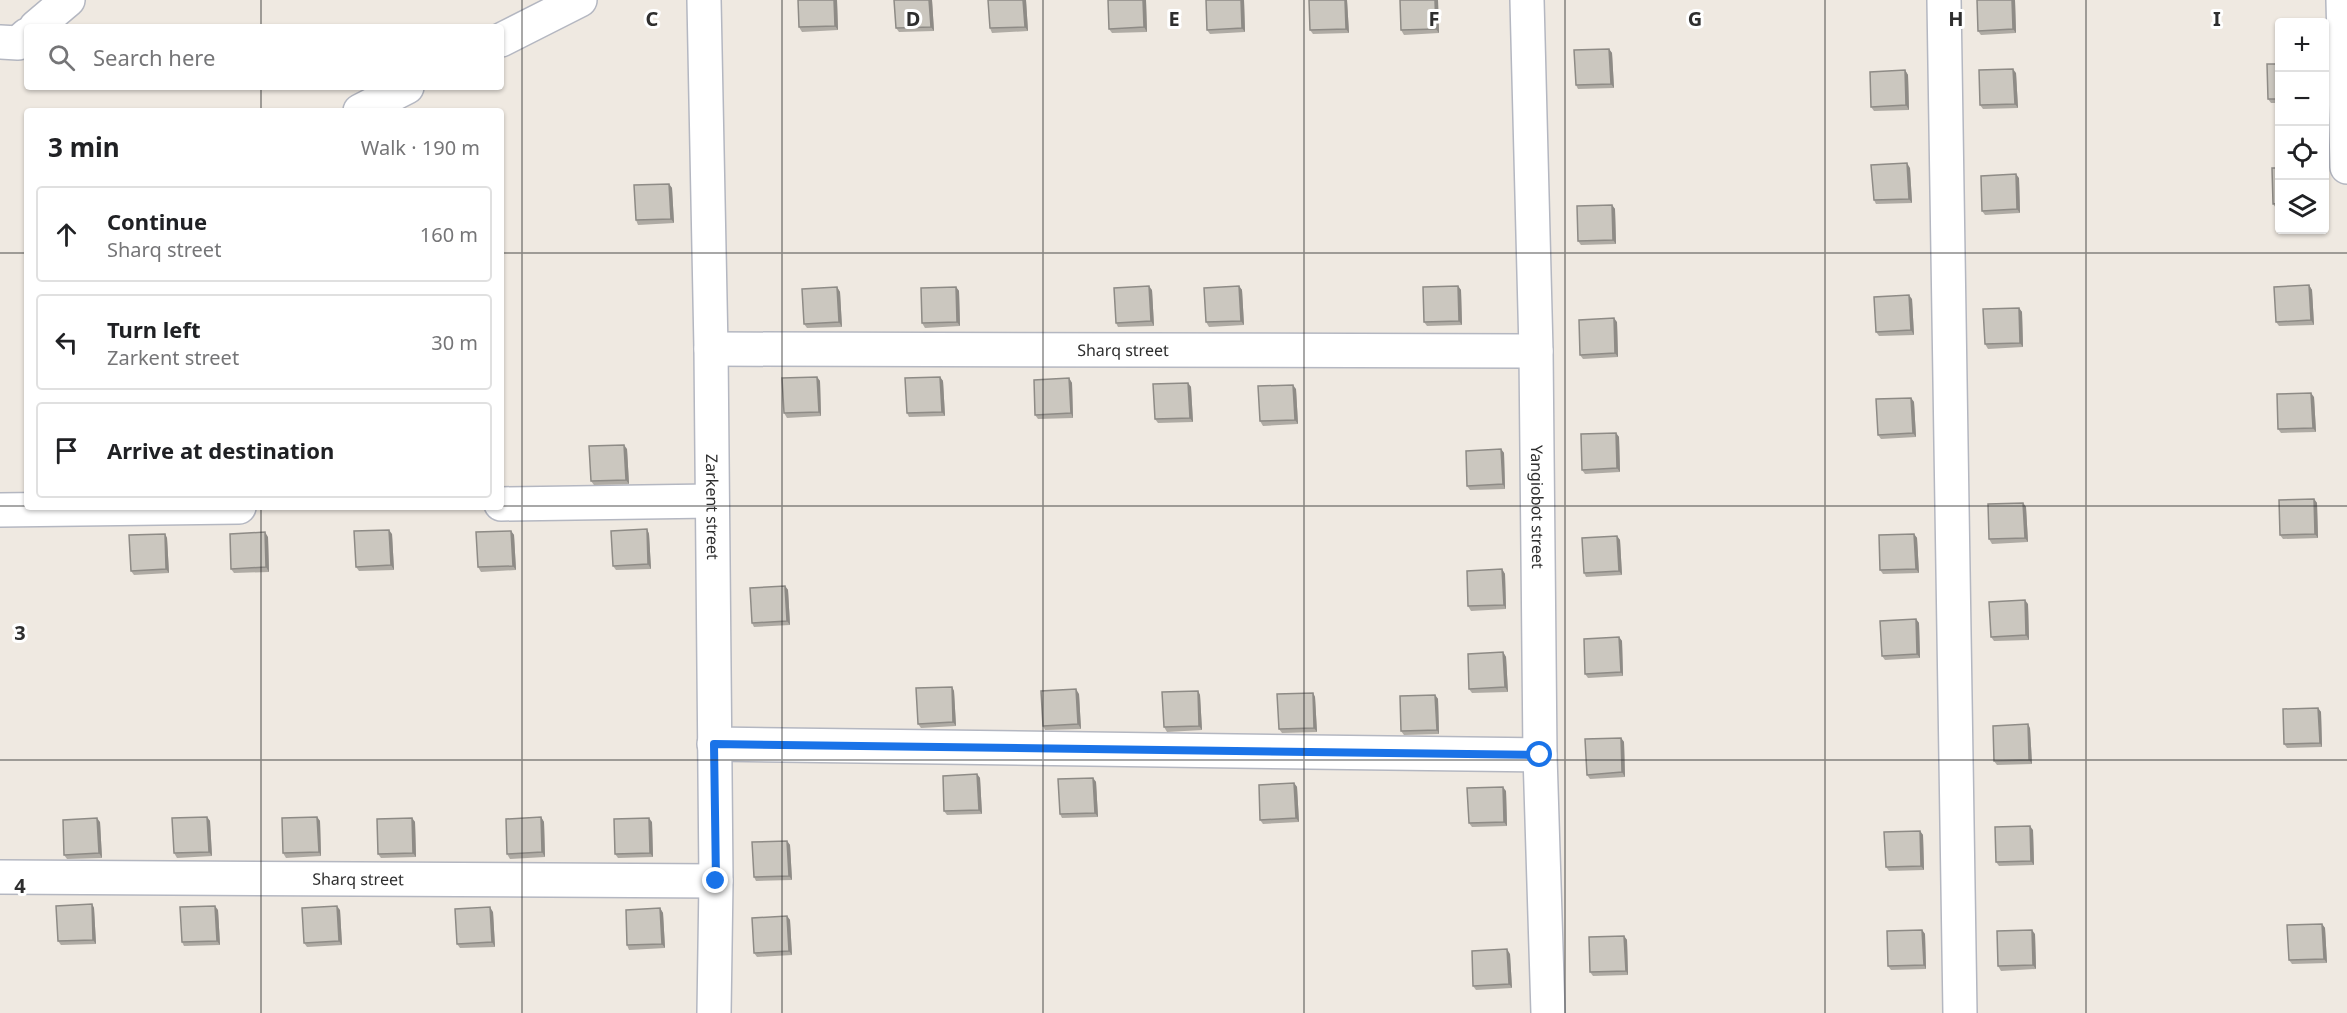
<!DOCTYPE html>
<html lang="en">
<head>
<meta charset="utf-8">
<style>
	:root { --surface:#fff; --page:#f6f6f6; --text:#202124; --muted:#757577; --line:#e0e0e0 }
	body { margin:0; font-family:"Noto Sans",sans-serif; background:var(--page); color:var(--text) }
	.controls { position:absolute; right:18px; top:18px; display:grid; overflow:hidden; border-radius:6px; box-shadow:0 2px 4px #0004 }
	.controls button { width:54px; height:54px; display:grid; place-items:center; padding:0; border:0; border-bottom:2px solid var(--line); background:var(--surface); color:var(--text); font:30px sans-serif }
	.stop { position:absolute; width:18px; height:18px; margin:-14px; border:4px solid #1a73e8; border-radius:50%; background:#fff }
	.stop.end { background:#1a73e8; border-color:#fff; box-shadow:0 2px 6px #0008 }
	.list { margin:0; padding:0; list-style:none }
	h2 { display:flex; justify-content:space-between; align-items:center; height:78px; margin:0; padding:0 24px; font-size:26px }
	h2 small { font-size:20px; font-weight:400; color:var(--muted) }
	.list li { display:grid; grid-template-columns:39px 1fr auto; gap:18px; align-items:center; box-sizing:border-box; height:96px; margin:0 12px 12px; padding:0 12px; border:2px solid var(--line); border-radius:6px }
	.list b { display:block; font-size:22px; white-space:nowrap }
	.list p { margin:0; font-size:20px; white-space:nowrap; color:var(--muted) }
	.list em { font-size:20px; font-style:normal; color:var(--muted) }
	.icon { flex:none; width:33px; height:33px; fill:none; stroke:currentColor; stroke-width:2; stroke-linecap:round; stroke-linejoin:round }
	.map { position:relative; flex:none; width:2347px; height:1013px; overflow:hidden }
	.search { position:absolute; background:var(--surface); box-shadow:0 2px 4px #0004; left:24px; top:24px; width:480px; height:66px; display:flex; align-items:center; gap:15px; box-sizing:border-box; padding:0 21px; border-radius:6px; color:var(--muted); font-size:22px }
	.panel { position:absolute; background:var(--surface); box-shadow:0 2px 4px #0004; left:24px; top:108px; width:480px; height:402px; border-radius:6px }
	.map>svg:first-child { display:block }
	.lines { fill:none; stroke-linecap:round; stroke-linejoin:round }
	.minor-casing { stroke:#b4b7c1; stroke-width:36 }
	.minor { stroke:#fff; stroke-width:33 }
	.wall { fill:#afaba4 }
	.shaded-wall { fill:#8e8b86 }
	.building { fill:#cbc7bf; stroke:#8e8b86; stroke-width:1.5 }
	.route { stroke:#1a73e8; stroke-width:8 }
	.grid { fill:none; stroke:#2e2e2e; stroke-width:1.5; stroke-opacity:0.55 }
	.labels { text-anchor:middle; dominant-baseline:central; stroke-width:6; stroke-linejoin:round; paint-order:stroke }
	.street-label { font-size:16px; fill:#2e2e2e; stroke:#fff }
	.grid-label { font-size:20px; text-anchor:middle; font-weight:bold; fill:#2e2e2e; stroke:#fff; stroke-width:6; stroke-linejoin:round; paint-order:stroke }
</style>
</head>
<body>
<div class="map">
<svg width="2347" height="1013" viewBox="0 0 2347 1013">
	<rect width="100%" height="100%" fill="#efe9e1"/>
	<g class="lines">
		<g class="minor-casing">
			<g id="minor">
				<path id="s1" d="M704,0L711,349L716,881L714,1013"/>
				<path id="s2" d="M1527,0L1536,351L1540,755L1548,1013"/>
				<path d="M1944,0L1960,1013"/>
				<path d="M2343,0L2347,167"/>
				<path d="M36,27L68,0"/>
				<path d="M501,40L580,0"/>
				<path d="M0,42L18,43L27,35"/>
				<path d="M360,111L407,87"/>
				<path id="s3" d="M711,349L1536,351"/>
				<path d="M501,504L711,501"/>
				<path d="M0,510L239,507"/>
				<path d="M714,744L1540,755"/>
				<path id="s4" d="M0,877L716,881"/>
			</g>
		</g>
		<use href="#minor" class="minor"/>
	</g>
	<path class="wall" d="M798,0H837L838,30L802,32L799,27Z
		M894,0H932L934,31L899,32L896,28Z
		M1026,0L1028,31L992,33L990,28Z
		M1146,0L1147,32L1112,33L1109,29Z
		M1206,0H1244L1245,32L1210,34L1207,30Z
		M1347,0L1349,33L1313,34L1310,30Z
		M1400,0H1438L1439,33L1404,35L1401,30Z
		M1977,0H2015L2016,33L1981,35L1978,31Z
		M1609,49L1612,53L1614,88L1578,89L1576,85Z
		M2280,64V103H2271L2268,99Z
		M1905,70L1908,75L1909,110L1874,111L1871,107Z
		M2016,73L2018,108L1983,109L1980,105Z
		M1910,168L1912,203L1876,204L1874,200Z
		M2280,168V208H2276L2273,204Z
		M2019,178L2020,213L1985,215L1982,211Z
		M669,184L672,188L674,223L638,225L636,220Z
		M1612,205L1615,209L1616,244L1581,245L1578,241Z
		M2309,285L2312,290L2314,325L2279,326L2276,322Z
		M1239,286L1242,290L1244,325L1209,327L1206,322Z
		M1458,286L1461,290L1462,325L1427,326L1424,322Z
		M837,287L840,292L842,327L807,328L804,324Z
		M956,287L959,291L960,326L925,328L922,323Z
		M1152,290L1154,326L1118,327L1116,323Z
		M1912,299L1914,335L1879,336L1876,332Z
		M2019,308L2022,312L2023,347L1988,349L1985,344Z
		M1617,322L1618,357L1583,359L1580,355Z
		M817,377L820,381L821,416L787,418L784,413Z
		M940,377L943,381L945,416L909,417L907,413Z
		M1069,378L1072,383L1073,418L1038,419L1035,415Z
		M1188,383L1191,387L1193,422L1158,423L1155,419Z
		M1296,389L1298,424L1263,426L1260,421Z
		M2314,397L2316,432L2281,433L2278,429Z
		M1911,398L1914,402L1916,437L1881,439L1878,435Z
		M1616,433L1619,437L1620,472L1585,474L1582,470Z
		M627,449L629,484L594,485L591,481Z
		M1501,449L1504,453L1505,489L1470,490L1467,486Z
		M2314,499L2317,503L2318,538L2283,539L2280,535Z
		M2023,503L2026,507L2028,542L1992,544L1989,539Z
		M647,529L649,534L651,569L616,570L613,566Z
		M511,531L514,535L516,570L481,572L478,567Z
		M165,534L167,538L169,573L134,575L131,571Z
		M392,534L394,570L359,571L356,567Z
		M1914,534L1917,538L1919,573L1883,574L1880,570Z
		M1617,536L1620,540L1622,575L1586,577L1584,573Z
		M268,537L269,572L234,573L231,569Z
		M1502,569L1505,574L1506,609L1471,611L1468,606Z
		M785,586L788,590L790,625L754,627L752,623Z
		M2028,604L2029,640L1994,641L1991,637Z
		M1916,619L1919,623L1920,658L1885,660L1882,656Z
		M1619,637L1622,641L1623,676L1588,678L1585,674Z
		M1503,652L1506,657L1508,692L1472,693L1469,689Z
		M952,687L954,691L956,726L921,728L918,724Z
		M1198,691L1200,695L1202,730L1167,732L1164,727Z
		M1313,693L1315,697L1317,732L1282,733L1279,729Z
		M1079,694L1081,729L1045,730L1043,726Z
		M1435,695L1438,699L1439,734L1404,735L1401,731Z
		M2318,708L2321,712L2322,747L2287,748L2284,744Z
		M2030,728L2032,764L1997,765L1994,761Z
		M1621,738L1624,742L1625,777L1590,779L1587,775Z
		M977,774L980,778L982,814L947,815L944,811Z
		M1093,778L1096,782L1098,817L1062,818L1060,814Z
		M1294,783L1297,787L1299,822L1263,824L1260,820Z
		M1506,791L1507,826L1472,827L1469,823Z
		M207,817L210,821L212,856L177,858L174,853Z
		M317,817L320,821L321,856L286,858L283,853Z
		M541,817L544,822L545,857L510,859L507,854Z
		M412,818L415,822L416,857L381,858L378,854Z
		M100,822L102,858L67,859L64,855Z
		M652,822L653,857L618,858L615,854Z
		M2033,830L2034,865L1999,866L1996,862Z
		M1920,831L1923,835L1924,870L1889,871L1886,867Z
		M787,841L790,845L792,880L756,881L754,877Z
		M92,904L94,908L96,944L61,945L58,941Z
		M660,908L663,913L665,948L629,950L627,945Z
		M218,910L220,945L184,946L182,942Z
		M340,910L342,945L307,947L304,943Z
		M493,912L495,947L460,948L457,944Z
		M787,916L790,920L792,955L757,957L754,953Z
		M2322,924L2325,928L2327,963L2292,964L2289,960Z
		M1922,930L1925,934L1926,969L1891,970L1888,966Z
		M2035,934L2036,969L2001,971L1998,966Z
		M1624,936L1627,940L1628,975L1593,976L1590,972Z
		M1510,954L1512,988L1476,990L1473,986Z"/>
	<path class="shaded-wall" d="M834,0H837L838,30L835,26Z
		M929,0H932L934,31L931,27Z
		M1023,0H1026L1028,31L1025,27Z
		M1143,0H1146L1147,32L1144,27Z
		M1241,0H1244L1245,32L1242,28Z
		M1345,0H1347L1349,33L1346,29Z
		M1435,0H1438L1439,33L1436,29Z
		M2012,0H2015L2016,33L2013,29Z
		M1609,49L1612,53L1614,88L1611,84Z
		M2013,69L2016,73L2018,108L2015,104Z
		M1905,70L1908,75L1909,110L1906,105Z
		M1907,163L1910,168L1912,203L1909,199Z
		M2016,174L2019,178L2020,213L2017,209Z
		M669,184L672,188L674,223L671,219Z
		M1612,205L1615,209L1616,244L1613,240Z
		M2309,285L2312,290L2314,325L2311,320Z
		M1149,286L1152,290L1154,326L1151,321Z
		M1239,286L1242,290L1244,325L1241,321Z
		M1458,286L1461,290L1462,325L1459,321Z
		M837,287L840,292L842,327L839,322Z
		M956,287L959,291L960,326L957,322Z
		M1909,295L1912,299L1914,335L1911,330Z
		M2019,308L2022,312L2023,347L2020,343Z
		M1614,318L1617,322L1618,357L1615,353Z
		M817,377L820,381L821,416L819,412Z
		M940,377L943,381L945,416L942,412Z
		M1069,378L1072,383L1073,418L1071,413Z
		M1188,383L1191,387L1193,422L1190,418Z
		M1293,385L1296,389L1298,424L1295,420Z
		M2311,393L2314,397L2316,432L2313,428Z
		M1911,398L1914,402L1916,437L1913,433Z
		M1616,433L1619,437L1620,472L1617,468Z
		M624,445L627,449L629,484L626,480Z
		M1501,449L1504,453L1505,489L1503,484Z
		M2314,499L2317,503L2318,538L2315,534Z
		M2023,503L2026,507L2028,542L2025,538Z
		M647,529L649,534L651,569L648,564Z
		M389,530L392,534L394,570L391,565Z
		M511,531L514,535L516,570L513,566Z
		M265,532L268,537L269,572L266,567Z
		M165,534L167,538L169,573L166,569Z
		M1914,534L1917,538L1919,573L1916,569Z
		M1617,536L1620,540L1622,575L1619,571Z
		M1502,569L1505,574L1506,609L1504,605Z
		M785,586L788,590L790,625L787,621Z
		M2025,600L2028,604L2029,640L2026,635Z
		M1916,619L1919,623L1920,658L1917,654Z
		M1619,637L1622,641L1623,676L1621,672Z
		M1503,652L1506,657L1508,692L1505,687Z
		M952,687L954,691L956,726L953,722Z
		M1076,689L1079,694L1081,729L1078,724Z
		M1198,691L1200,695L1202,730L1199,726Z
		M1313,693L1315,697L1317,732L1314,728Z
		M1435,695L1438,699L1439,734L1437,730Z
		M2318,708L2321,712L2322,747L2320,743Z
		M2028,724L2030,728L2032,764L2029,760Z
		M1621,738L1624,742L1625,777L1622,772Z
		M977,774L980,778L982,814L979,810Z
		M1093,778L1096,782L1098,817L1095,813Z
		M1294,783L1297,787L1299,822L1296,818Z
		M1503,787L1506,791L1507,826L1504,822Z
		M207,817L210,821L212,856L209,852Z
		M317,817L320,821L321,856L319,852Z
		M541,817L544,822L545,857L542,852Z
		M97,818L100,822L102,858L99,853Z
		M412,818L415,822L416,857L413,853Z
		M649,818L652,822L653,857L650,853Z
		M2030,826L2033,830L2034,865L2031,861Z
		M1920,831L1923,835L1924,870L1921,866Z
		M787,841L790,845L792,880L789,876Z
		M92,904L94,908L96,944L93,940Z
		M215,906L218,910L220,945L217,941Z
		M337,906L340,910L342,945L339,941Z
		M490,907L493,912L495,947L492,942Z
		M660,908L663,913L665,948L662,944Z
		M787,916L790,920L792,955L789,951Z
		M2322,924L2325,928L2327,963L2324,959Z
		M1922,930L1925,934L1926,969L1924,965Z
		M2032,930L2035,934L2036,969L2033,965Z
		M1624,936L1627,940L1628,975L1626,971Z
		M1507,949L1510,954L1512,988L1509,984Z"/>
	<path class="building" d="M798,0H834L835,26L799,27Z
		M894,0H929L931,27L896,28Z
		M988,0H1023L1025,27L990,28Z
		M1108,0H1143L1144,27L1109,29Z
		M1206,0H1241L1242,28L1207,30Z
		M1309,0H1345L1346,29L1310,30Z
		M1400,0H1435L1436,29L1401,30Z
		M1977,0H2012L2013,29L1978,31Z
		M1609,49L1611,84L1576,85L1574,50Z
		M2267,64H2280V99H2268Z
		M2013,69L2015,104L1980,105L1979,70Z
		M1905,70L1906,105L1871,107L1870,72Z
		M1907,163L1909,199L1874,200L1871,165Z
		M2272,168H2280V203L2273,204Z
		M2016,174L2017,209L1982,211L1981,176Z
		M669,184L671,219L636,220L634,185Z
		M1612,205L1613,240L1578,241L1577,206Z
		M2309,285L2311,320L2276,322L2274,287Z
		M1149,286L1151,321L1116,323L1114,288Z
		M1239,286L1241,321L1206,322L1204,288Z
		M1458,286L1459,321L1424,322L1423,287Z
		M837,287L839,322L804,324L802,289Z
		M956,287L957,322L922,323L921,288Z
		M1909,295L1911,330L1876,332L1874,297Z
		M2019,308L2020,343L1985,344L1983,309Z
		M1614,318L1615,353L1580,355L1579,320Z
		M817,377L819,412L784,413L782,378Z
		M940,377L942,412L907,413L905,378Z
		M1069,378L1071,413L1035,415L1034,380Z
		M1188,383L1190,418L1155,419L1153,384Z
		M1293,385L1295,420L1260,421L1258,386Z
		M2311,393L2313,428L2278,429L2277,394Z
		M1911,398L1913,433L1878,435L1876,399Z
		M1616,433L1617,468L1582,470L1581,434Z
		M25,443H27V478H26Z
		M624,445L626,480L591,481L589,446Z
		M1501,449L1503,484L1467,486L1466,451Z
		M2314,499L2315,534L2280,535L2279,500Z
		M2023,503L2025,538L1989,539L1988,504Z
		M647,529L648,564L613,566L611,531Z
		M389,530L391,565L356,567L354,531Z
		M511,531L513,566L478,567L476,532Z
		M265,532L266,567L231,569L230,534Z
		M165,534L166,569L131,571L129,535Z
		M1914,534L1916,569L1880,570L1879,535Z
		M1617,536L1619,571L1584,573L1582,538Z
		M1502,569L1504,605L1468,606L1467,571Z
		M785,586L787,621L752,623L750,588Z
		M2025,600L2026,635L1991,637L1989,602Z
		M1916,619L1917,654L1882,656L1880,621Z
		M1619,637L1621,672L1585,674L1584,639Z
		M1503,652L1505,687L1469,689L1468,654Z
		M952,687L953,722L918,724L916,688Z
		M1076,689L1078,724L1043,726L1041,691Z
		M1198,691L1199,726L1164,727L1162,692Z
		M1313,693L1314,728L1279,729L1277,694Z
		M1435,695L1437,730L1401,731L1400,696Z
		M2318,708L2320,743L2284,744L2283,709Z
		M2028,724L2029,760L1994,761L1993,726Z
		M1621,738L1622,772L1587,775L1585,739Z
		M977,774L979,810L944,811L943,776Z
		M1093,778L1095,813L1060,814L1058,779Z
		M1294,783L1296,818L1260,820L1259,785Z
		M1503,787L1504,822L1469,823L1467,788Z
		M207,817L209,852L174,853L172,818Z
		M317,817L319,852L283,853L282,818Z
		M541,817L542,852L507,854L506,819Z
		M97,818L99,853L64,855L63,820Z
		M412,818L413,853L378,854L377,819Z
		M649,818L650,853L615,854L614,819Z
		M2030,826L2031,861L1996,862L1995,827Z
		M1920,831L1921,866L1886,867L1884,832Z
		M787,841L789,876L754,877L752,842Z
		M92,904L93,940L58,941L56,906Z
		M215,906L217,941L182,942L180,907Z
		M337,906L339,941L304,943L302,908Z
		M490,907L492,942L457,944L455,909Z
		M660,908L662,944L627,945L626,910Z
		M787,916L789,951L754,953L752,918Z
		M2322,924L2324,959L2289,960L2287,925Z
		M1922,930L1924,965L1888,966L1887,931Z
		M2032,930L2033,965L1998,966L1997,931Z
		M1624,936L1626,971L1590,972L1589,937Z
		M1507,949L1509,984L1473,986L1472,951Z"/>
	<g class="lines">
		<path class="route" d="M716,881L714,744L1540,755"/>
	</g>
	<path class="grid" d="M261,0V27M522,0V1013M782,0V1013M1043,0V1013M1304,0V1013M1565,0V1013M1825,0V1013M2086,0V1013M261,87V111M0,253H27M501,253H2347M0,506H27M501,506H2347M261,507V1013M0,760H2347"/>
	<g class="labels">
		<g class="street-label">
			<text stroke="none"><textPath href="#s3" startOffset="412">Sharq street</textPath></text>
			<text stroke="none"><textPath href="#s1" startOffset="507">Zarkent street</textPath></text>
			<text stroke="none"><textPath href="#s2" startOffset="507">Yangiobot street</textPath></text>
			<text stroke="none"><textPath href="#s4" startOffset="358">Sharq street</textPath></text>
		</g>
	</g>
	<g class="grid-label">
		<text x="652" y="26">C</text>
		<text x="913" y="26">D</text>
		<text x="1174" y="26">E</text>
		<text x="1434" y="26">F</text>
		<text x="1695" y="26">G</text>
		<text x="1956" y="26">H</text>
		<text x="2217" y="26">I</text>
		<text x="20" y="640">3</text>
		<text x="20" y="893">4</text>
	</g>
</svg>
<div class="controls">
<button>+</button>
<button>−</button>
<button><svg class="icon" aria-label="locate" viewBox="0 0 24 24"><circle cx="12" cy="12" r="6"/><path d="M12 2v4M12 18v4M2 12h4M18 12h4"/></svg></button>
<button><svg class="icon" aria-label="layers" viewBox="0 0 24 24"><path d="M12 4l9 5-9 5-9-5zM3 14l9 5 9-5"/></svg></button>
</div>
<div class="stop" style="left:1540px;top:755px"></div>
<div class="stop end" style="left:716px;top:881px"></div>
<div class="search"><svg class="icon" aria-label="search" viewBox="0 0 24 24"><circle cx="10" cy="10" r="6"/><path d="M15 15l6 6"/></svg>Search here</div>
<section class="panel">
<h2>3 min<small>Walk · 190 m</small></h2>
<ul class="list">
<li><svg class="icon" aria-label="ahead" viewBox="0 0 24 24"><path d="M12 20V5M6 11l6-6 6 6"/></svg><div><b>Continue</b><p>Sharq street</p></div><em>160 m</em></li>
<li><svg class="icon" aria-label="left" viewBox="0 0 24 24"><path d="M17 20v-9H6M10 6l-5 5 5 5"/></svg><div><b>Turn left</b><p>Zarkent street</p></div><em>30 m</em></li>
<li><svg class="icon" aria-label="arrive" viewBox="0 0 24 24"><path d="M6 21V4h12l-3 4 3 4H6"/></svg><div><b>Arrive at destination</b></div></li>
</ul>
</section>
</div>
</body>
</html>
